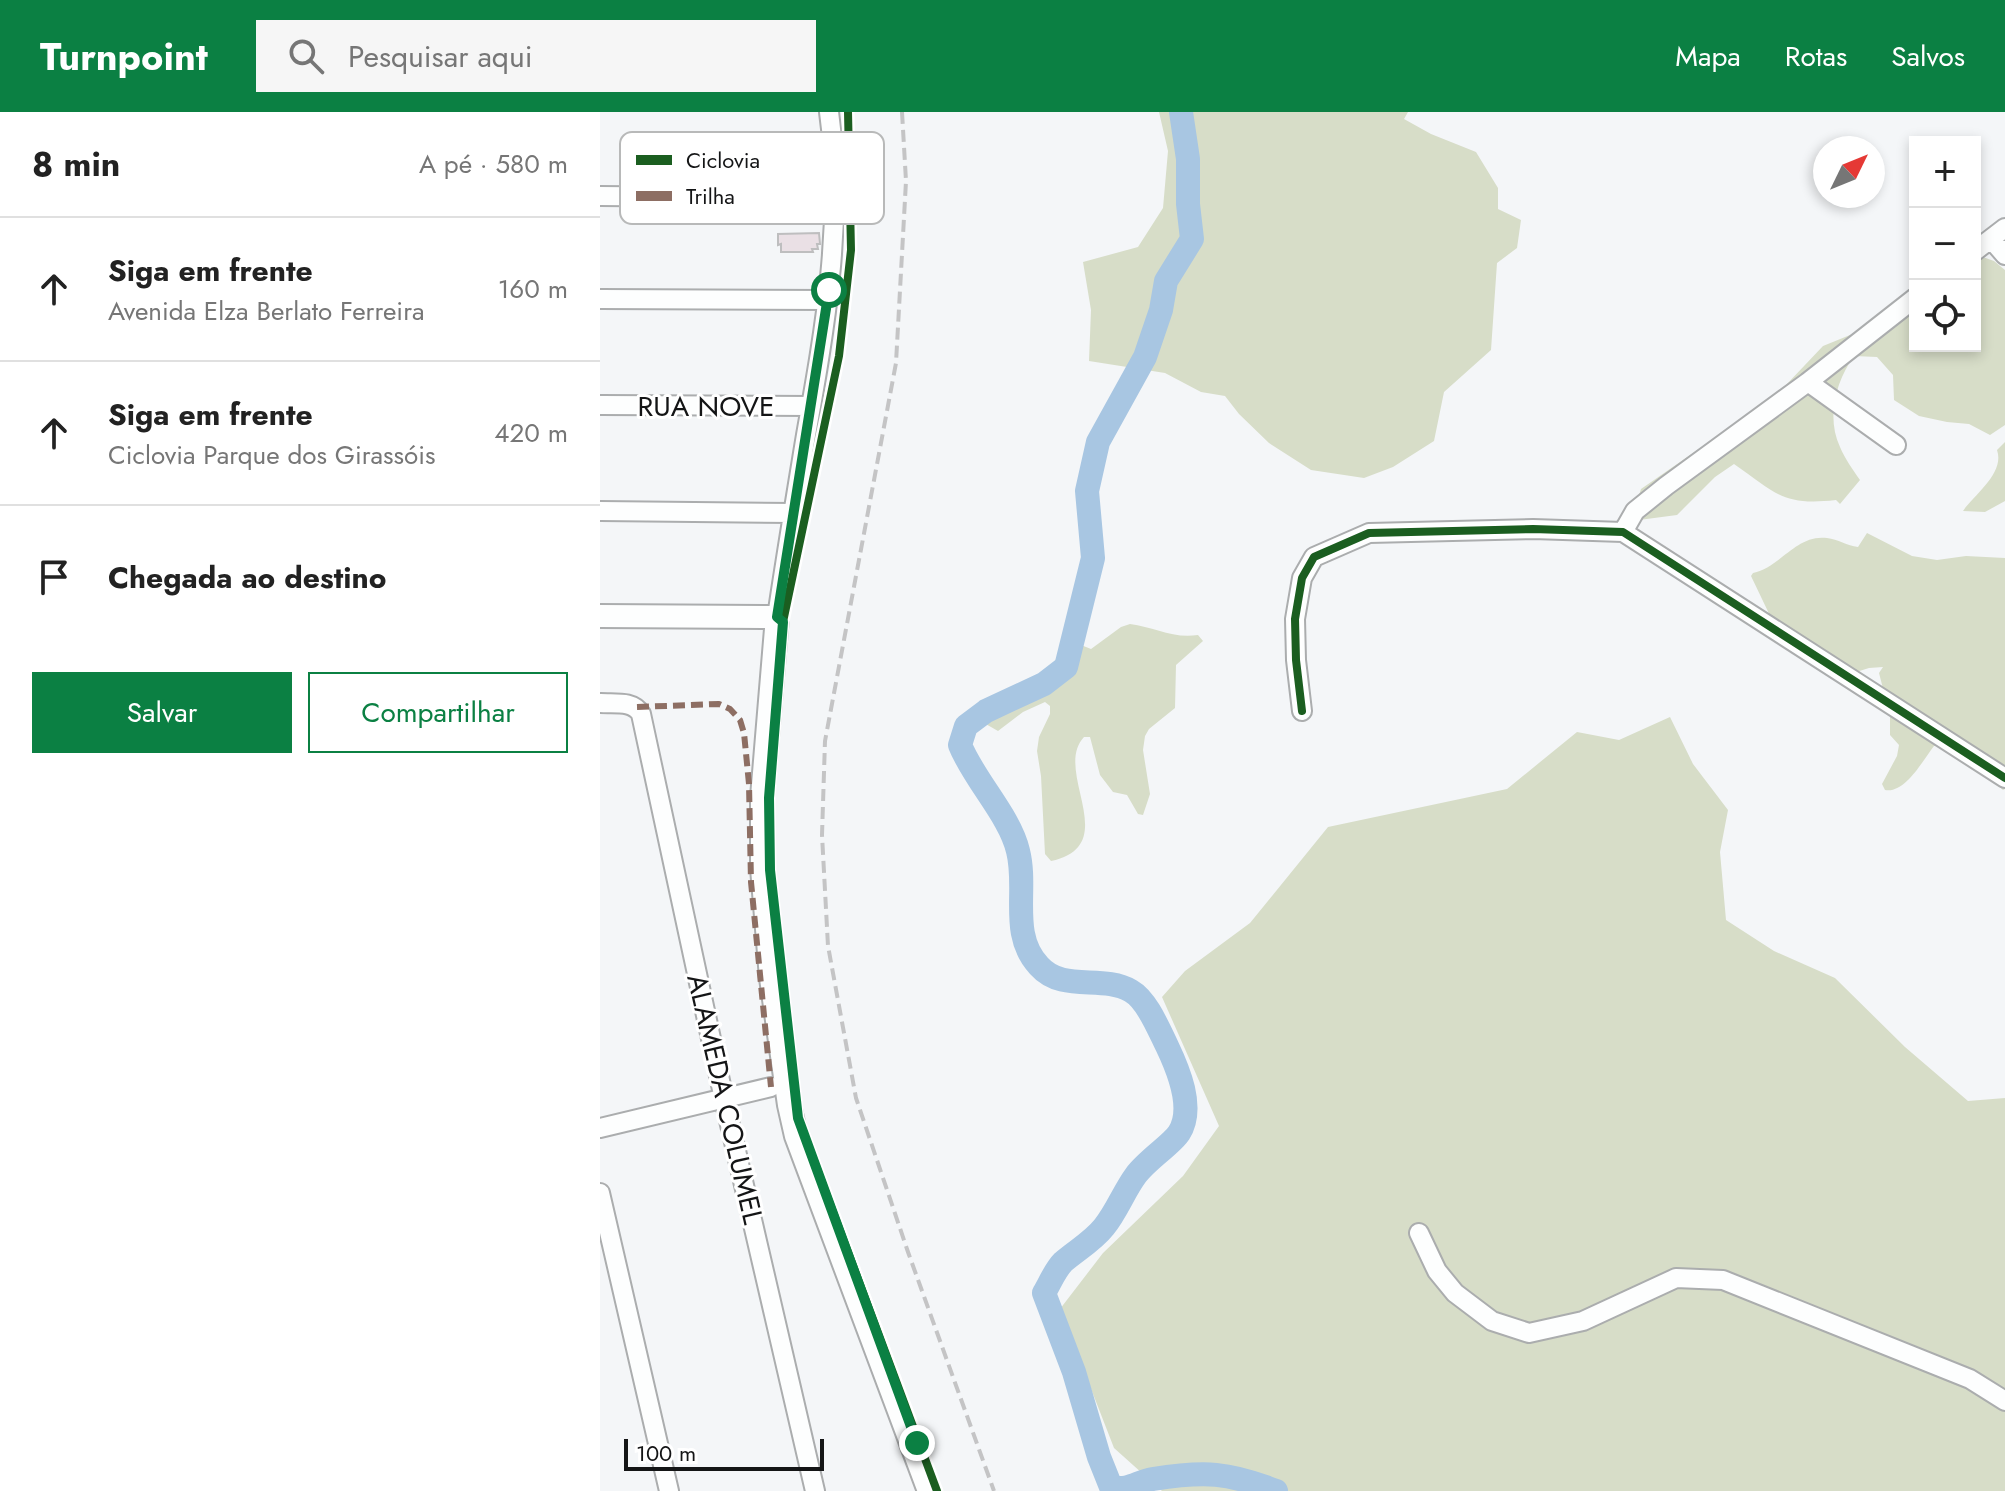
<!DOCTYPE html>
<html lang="pt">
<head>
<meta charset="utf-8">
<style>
	:root { --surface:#fff; --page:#f6f6f6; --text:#222; --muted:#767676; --line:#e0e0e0; --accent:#0b8043 }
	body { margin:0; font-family:Jost,sans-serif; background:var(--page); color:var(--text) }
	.controls { position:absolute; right:24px; top:24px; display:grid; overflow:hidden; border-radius:0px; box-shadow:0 4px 12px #0003 }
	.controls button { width:72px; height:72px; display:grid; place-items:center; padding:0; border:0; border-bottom:2px solid var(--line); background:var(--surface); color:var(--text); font:40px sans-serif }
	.compass { position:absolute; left:1213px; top:24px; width:72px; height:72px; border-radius:50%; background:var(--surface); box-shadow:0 4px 12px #0003; rotate:47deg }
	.scale { position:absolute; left:24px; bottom:20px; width:200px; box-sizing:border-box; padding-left:8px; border:4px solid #141516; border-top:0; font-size:22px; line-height:28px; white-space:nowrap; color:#141516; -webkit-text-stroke:6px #fff; paint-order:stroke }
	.stop { position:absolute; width:24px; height:24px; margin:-18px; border:6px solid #0b8043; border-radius:50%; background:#fff }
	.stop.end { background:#0b8043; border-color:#fff; box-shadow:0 2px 8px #0008 }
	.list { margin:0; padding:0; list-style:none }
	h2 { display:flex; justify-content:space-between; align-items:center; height:104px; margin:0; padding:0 32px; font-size:34px }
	h2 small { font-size:26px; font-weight:400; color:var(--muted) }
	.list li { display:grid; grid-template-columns:52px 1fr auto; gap:24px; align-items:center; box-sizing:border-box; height:144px; padding:0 32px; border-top:2px solid var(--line) }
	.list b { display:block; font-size:30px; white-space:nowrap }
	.list p { margin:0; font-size:26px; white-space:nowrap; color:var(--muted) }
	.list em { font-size:26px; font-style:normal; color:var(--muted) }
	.actions { display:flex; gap:16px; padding:24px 32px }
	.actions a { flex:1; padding:18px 0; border:2px solid var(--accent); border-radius:0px; text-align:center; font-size:28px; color:var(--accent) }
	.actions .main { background:var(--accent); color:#fff }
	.icon { flex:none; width:44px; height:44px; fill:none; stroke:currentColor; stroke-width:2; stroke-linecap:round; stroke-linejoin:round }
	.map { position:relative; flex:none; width:1405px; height:1379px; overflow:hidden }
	header { display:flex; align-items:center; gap:48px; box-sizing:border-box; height:112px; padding:0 40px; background:var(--accent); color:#fff }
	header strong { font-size:38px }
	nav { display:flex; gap:44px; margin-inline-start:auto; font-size:28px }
	.search { width:560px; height:72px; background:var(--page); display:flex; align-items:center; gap:20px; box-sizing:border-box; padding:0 28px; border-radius:0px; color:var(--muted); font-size:30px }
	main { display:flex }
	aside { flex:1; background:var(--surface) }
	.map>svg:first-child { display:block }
	.green { fill:#d7ddc8 }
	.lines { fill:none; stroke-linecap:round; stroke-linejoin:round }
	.river { stroke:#a8c6e2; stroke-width:24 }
	.building { fill:#eae0e5; stroke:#bebebf; stroke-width:2 }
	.minor-casing { stroke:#abadae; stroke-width:22 }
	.major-casing { stroke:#abadae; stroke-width:26 }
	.minor { stroke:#fdfefe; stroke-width:18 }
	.major { stroke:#fdfefe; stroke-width:22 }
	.rail { stroke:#c4c4c5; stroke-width:4; stroke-dasharray:12 6; stroke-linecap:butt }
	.quiet { stroke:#8d6e63; stroke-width:6; stroke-dasharray:12 6; stroke-linecap:butt }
	.cycleway-casing { stroke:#fff; stroke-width:13 }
	.cycleway { stroke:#1b5e20; stroke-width:8 }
	.route { stroke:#0b8043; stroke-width:10 }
	.labels { text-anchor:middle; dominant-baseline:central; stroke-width:6; stroke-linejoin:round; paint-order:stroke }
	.street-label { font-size:28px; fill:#141516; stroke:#fff }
	.key { fill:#fff; stroke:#b8b9b9; stroke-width:2 }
	.key-label { font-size:22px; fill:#141516 }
</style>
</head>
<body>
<header>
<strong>Turnpoint</strong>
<div class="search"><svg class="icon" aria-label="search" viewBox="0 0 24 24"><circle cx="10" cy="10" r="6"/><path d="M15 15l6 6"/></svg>Pesquisar aqui</div>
<nav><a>Mapa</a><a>Rotas</a><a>Salvos</a></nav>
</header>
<main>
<aside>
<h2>8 min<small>A pé · 580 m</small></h2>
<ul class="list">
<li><svg class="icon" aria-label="ahead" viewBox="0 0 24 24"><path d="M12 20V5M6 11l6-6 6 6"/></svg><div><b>Siga em frente</b><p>Avenida Elza Berlato Ferreira</p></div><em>160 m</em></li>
<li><svg class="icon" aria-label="ahead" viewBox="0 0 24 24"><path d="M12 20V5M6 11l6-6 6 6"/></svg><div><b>Siga em frente</b><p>Ciclovia Parque dos Girassóis</p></div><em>420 m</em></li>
<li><svg class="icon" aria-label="arrive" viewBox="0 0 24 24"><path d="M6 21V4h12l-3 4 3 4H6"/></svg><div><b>Chegada ao destino</b></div></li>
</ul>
<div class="actions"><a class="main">Salvar</a><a>Compartilhar</a></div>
</aside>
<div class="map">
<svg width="1405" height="1379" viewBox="0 0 1405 1379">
	<rect width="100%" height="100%" fill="#f4f6f8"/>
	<path class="green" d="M559,0H808L804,7L831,22L876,40L898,76V97L921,108L917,136L897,151L891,238L844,280L834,329L793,355L764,366L711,358L669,331L639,302L625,284L601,280L565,261L489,249L491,198L483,150L538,135L563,96L568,39Z
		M1380,144L1394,149L1405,158V313L1390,323L1369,312L1347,310L1319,304L1294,288L1293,263L1277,245L1254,244C1236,269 1226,305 1240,335C1245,347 1253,358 1260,368L1240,392L1236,388C1182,394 1176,381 1134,352L1115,365L1077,403L1039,408L1036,393L1041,377L1132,314L1186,273L1223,234L1255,221L1315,181V234H1375V145Z
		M1405,330V389L1385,400L1363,399C1375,382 1405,361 1397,338Z
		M1267,421L1312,444L1337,448L1366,444L1405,446V677L1403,678C1378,657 1371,634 1334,634C1323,648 1305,682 1285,678L1282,672L1297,644L1299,633L1290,623V604L1279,561L1283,555L1269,556L1250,562L1173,510L1151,464L1153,461C1181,455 1196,422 1227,426C1238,427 1247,434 1258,435Z
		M530,512C554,515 573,527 598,523L603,529L576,553L575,596L549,617L545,624L543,638L550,682L543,703L538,702L527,683L513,680L500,663L490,625H484C452,659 524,733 451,749L445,742L441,664L437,639L439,625L450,602V594L445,590L423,600L398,619L384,611L392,599L436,571L470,531H476L491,537L521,515Z
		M1070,605L1093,652L1128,698L1120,740L1126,808L1174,839L1235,866L1305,935L1368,989L1405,986V1379H562L514,1336L460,1197L503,1141L583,1064L619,1014L562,885L585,859L650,811L728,715L907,677L977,620L1019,628Z"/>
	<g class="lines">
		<path class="river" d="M581,0L588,47V92L592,127L566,169L561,198L545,245L498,330L487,379L493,446L466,555L444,572L386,599L366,614L360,633C374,668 410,704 418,739C428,778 409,822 439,854C463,881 502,862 531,879C547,888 559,918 567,934C578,957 595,996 579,1021C572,1032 547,1048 536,1063C524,1079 517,1099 504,1115C493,1129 477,1138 463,1150C455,1158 450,1171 444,1181L474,1260L499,1345L511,1375C530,1379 536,1370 553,1367C605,1359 628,1360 676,1379"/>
	</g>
	<path class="building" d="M219,121L220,132H217L218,137H212L213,140H181V132L178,133V122Z"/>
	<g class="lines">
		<g class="minor-casing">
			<path id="minor" d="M0,84L233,86
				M1391,127L1405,143
				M1375,139L1405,116
				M0,187L228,188
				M1208,270L1315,186
				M0,293L211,294
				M0,399L193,401
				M1023,420L1035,399L1066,374L1208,270L1296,333
				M177,505C186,444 196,384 206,323C225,216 244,109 229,0
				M0,591C14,592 33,588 41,602L124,987L215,1379
				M702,599L696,548L695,507L702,466L714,445L769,421L933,417L1023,420L1405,666
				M0,1016L171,975
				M0,1081L69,1379
				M819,1121L837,1159L855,1181L892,1209L929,1221L983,1209L1076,1166L1123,1168L1370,1267L1405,1289"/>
		</g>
		<g class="major-casing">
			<path id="major" d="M0,504L177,505L162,685V756L171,866L189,993L196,1024L329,1379"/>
		</g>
		<use href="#minor" class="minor"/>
		<use href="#major" class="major"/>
		<path class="rail" d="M302,0L306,69L296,251L225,629L222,723L228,834L256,986L308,1140L394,1379"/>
		<path class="quiet" d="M37,595L119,592L130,597L140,608L144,621L149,672L151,770L171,975"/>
		<g class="cycleway-casing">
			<path id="cycleway" d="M248,0L251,138L239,244L183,510L169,686L170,758L198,1006L337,1379
				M702,599L696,548L695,507L702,466L714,445L769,421L933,417L1023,420L1405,666"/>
		</g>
		<use href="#cycleway" class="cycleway"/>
	</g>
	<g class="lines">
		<path class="route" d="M229,178L177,505L183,510L169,686L170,758L198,1006L317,1331"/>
	</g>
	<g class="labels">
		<g class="street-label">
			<text x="106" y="294">RUA NOVE</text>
			<text transform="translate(125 987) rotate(77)">ALAMEDA COLUMEL</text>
		</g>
	</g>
	<rect x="20" y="20" width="264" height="92" rx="12" class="key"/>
	<rect x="36" y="43" width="36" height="10" fill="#1b5e20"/>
	<rect x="36" y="79" width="36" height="10" fill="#8d6e63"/>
	<g class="key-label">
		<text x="86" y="56">Ciclovia</text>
		<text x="86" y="92">Trilha</text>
	</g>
</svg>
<div class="controls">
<button>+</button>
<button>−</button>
<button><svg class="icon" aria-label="locate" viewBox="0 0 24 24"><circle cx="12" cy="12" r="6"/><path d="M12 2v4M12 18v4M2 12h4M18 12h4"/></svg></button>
</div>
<svg class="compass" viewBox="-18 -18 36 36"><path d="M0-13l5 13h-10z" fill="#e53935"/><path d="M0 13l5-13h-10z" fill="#767676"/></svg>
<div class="scale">100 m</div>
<div class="stop" style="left:229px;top:178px"></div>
<div class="stop end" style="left:317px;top:1331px"></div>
</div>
</main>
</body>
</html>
